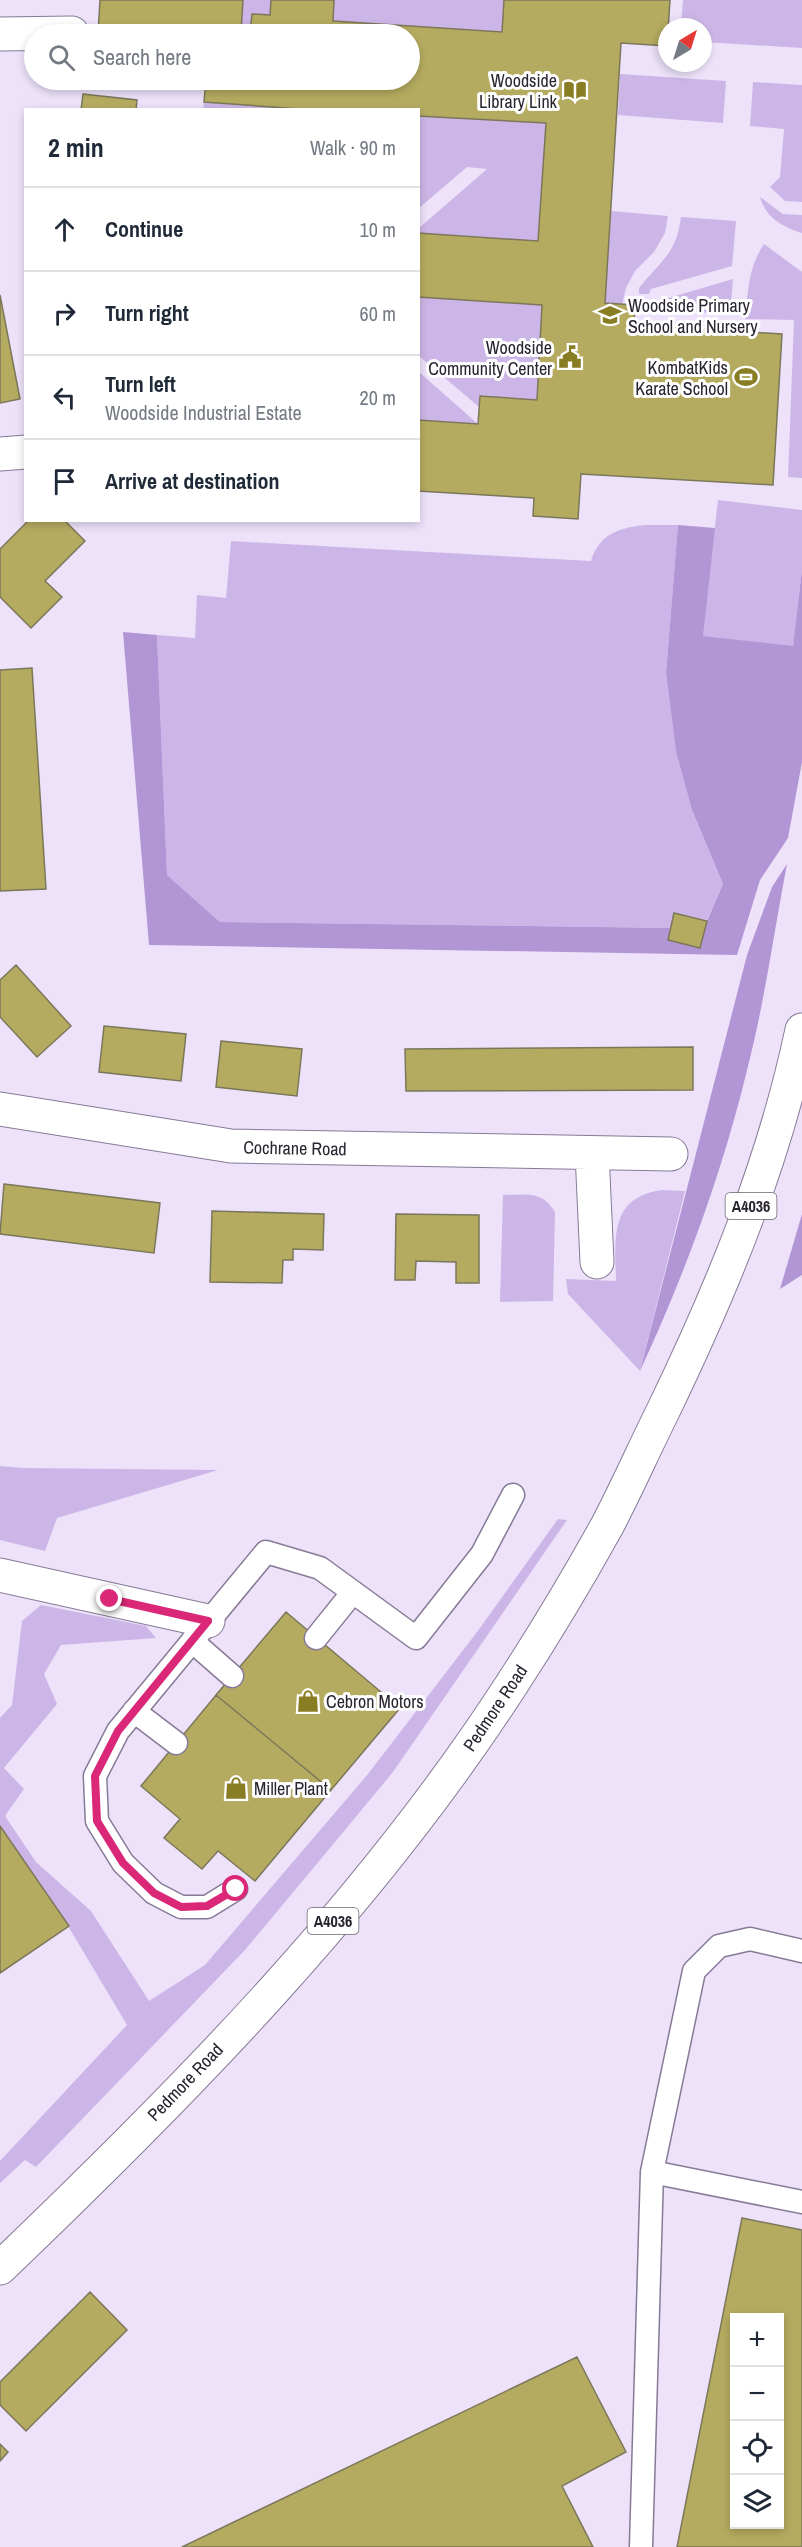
<!DOCTYPE html>
<html lang="en">
<head>
<meta charset="utf-8">
<style>
	:root { --surface:#fff; --page:#f6f6f7; --text:#1f2937; --muted:#747a83; --line:#e0e1e3 }
	body { margin:0; font-family:"Archivo Narrow",sans-serif; background:var(--page); color:var(--text) }
	.controls { position:absolute; right:18px; bottom:18px; display:grid; overflow:hidden; border-radius:0px; box-shadow:0 3px 9px #0003 }
	.controls button { width:54px; height:54px; display:grid; place-items:center; padding:0; border:0; border-bottom:2px solid var(--line); background:var(--surface); color:var(--text); font:30px sans-serif }
	.compass { position:absolute; left:658px; top:18px; width:54px; height:54px; border-radius:50%; background:var(--surface); box-shadow:0 3px 9px #0003; rotate:38deg }
	.stop { position:absolute; width:18px; height:18px; margin:-14px; border:4px solid #db2777; border-radius:50%; background:#fff }
	.stop.end { background:#db2777; border-color:#fff; box-shadow:0 2px 6px #0008 }
	.list { margin:0; padding:0; list-style:none }
	h2 { display:flex; justify-content:space-between; align-items:center; height:78px; margin:0; padding:0 24px; font-size:26px }
	h2 small { font-size:20px; font-weight:400; color:var(--muted) }
	.list li { display:grid; grid-template-columns:39px 1fr auto; gap:18px; align-items:center; box-sizing:border-box; height:84px; padding:0 24px; border-top:2px solid var(--line) }
	.list b { display:block; font-size:22px; white-space:nowrap }
	.list p { margin:0; font-size:20px; white-space:nowrap; color:var(--muted) }
	.list em { font-size:20px; font-style:normal; color:var(--muted) }
	.icon { flex:none; width:33px; height:33px; fill:none; stroke:currentColor; stroke-width:2; stroke-linecap:round; stroke-linejoin:round }
	.map { position:relative; flex:none; width:802px; height:2547px; overflow:hidden }
	.search { position:absolute; background:var(--surface); box-shadow:0 3px 9px #0003; left:24px; top:24px; width:396px; height:66px; display:flex; align-items:center; gap:15px; box-sizing:border-box; padding:0 21px; border-radius:33px; color:var(--muted); font-size:22px }
	.panel { position:absolute; background:var(--surface); box-shadow:0 3px 9px #0003; left:24px; top:108px; width:396px; height:414px; border-radius:0px }
	.map>svg:first-child { display:block }
	.green { fill:#ccb6e7 }
	.forest { fill:#b295d5 }
	.building { fill:#b5ab60; stroke:#7b775a; stroke-width:1.5; fill-rule:evenodd }
	.lines { fill:none; stroke-linecap:round; stroke-linejoin:round }
	.service-casing { stroke:#867a96; stroke-width:25 }
	.minor-casing { stroke:#867a96; stroke-width:35 }
	.trunk-casing { stroke:#867a96; stroke-width:35 }
	.service { stroke:#fff; stroke-width:22 }
	.minor { stroke:#fff; stroke-width:33 }
	.trunk { stroke:#fff; stroke-width:33 }
	.route { stroke:#db2777; stroke-width:8 }
	.labels { text-anchor:middle; dominant-baseline:central; stroke-width:6; stroke-linejoin:round; paint-order:stroke }
	.shield { fill:#fff; stroke:#69666e; stroke-width:1.5 }
	.shield-label { font-size:16px; font-weight:bold; fill:#292430 }
	.poi-label { font-size:18px; fill:#292430; stroke:#fff; text-anchor:end }
	.street-label { font-size:18px; fill:#292430; stroke:#fff }
</style>
</head>
<body>
<div class="map">
<svg width="802" height="2547" viewBox="0 0 802 2547">
	<rect width="100%" height="100%" fill="#ede2fa"/>
	<path class="green" d="M243,0H271L270,15L252,14L250,32H241Z
		M334,0H504L502,32L333,21Z
		M683,0H802V48L703,42V27H681Z
		M620,74L726,81L723,123L618,115Z
		M753,82L802,85V202L785,201L770,187L780,177L784,129L750,126Z
		M204,102L317,109L203,110Z
		M419,116L546,123L538,241L419,233V228L487,169L467,167L419,208Z
		M760,197L783,214L802,215V233C783,227 766,218 760,197Z
		M611,211L668,216L665,233L654,252L635,271L626,288L622,305L605,303Z
		M681,217L736,221L732,266L651,289L649,294H639V288C661,260 676,255 681,217Z
		M764,244L802,272V478L788,477L794,320L745,319C748,292 748,267 764,244Z
		M733,279L730,315L661,308L665,299Z
		M418,297L542,305L537,400L480,396L479,407L419,356Z
		M419,372L478,424L419,420Z
		M718,500L802,510V569L793,647L702,636Z
		M645,525H678L666,673L676,752L692,810L723,884L707,920L674,913L670,928L220,922L167,875L157,635L195,638L197,595L226,598L231,541L591,561C599,534 619,528 645,525Z
		M662,1190L685,1191L640,1371L568,1294L566,1279L616,1281C615,1239 609,1197 662,1190Z
		M503,1195C526,1195 542,1190 555,1212L553,1301L500,1302Z
		M0,1466L24,1468L218,1470L57,1518L45,1551L0,1540Z
		M558,1519L567,1520L393,1772L335,1842L245,1950L36,2167L25,2160L0,2183V2161L127,2025L68,1926L0,1826V1718L12,1705L22,1621L41,1605L146,1626L156,1638L61,1645L44,1674L57,1704L4,1768L24,1789L5,1816L36,1862L91,1911L149,2001L205,1965L368,1774L477,1632Z"/>
	<path class="forest" d="M678,525L715,528L703,636L793,646L802,569V762L788,838L760,880L737,955L149,945L123,632L157,635L167,875L220,922L670,928L668,940L700,947L707,921L723,884L692,810L676,752L666,673Z
		M787,864C774,931 765,1000 748,1066C723,1171 685,1274 640,1371L747,955L772,887Z
		M802,1214V1275L780,1289Z"/>
	<path class="building" d="M100,0H243L241,32H250L252,14L270,15L271,0H334L333,21L502,32L504,0H670L667,46L621,43L605,303L635,305L634,325L782,334L773,485L581,474L578,519L533,516L534,498L418,491V420L478,424L480,396L537,400L542,305L418,297V233L538,241L546,123L418,116V110H314L204,102L206,80H410V34H98Z
		M83,94L137,100L136,110H81Z
		M0,295L20,399L0,403Z
		M29,520H64L85,541L45,581L62,597L31,628L0,597V549Z
		M32,668L46,889L0,891V670Z
		M674,913L707,921L700,948L668,940Z
		M16,965L71,1026L37,1057L0,1017V980Z
		M104,1026L186,1034L181,1081L99,1072Z
		M221,1041L302,1049L297,1096L216,1087Z
		M693,1047V1090L406,1091L405,1049Z
		M4,1184L160,1203L154,1253L0,1234Z
		M212,1211L324,1214L323,1250L293,1249V1260H283L282,1283L210,1282Z
		M396,1214L479,1215V1283H456V1262L416,1261L415,1280H395Z
		M286,1612L400,1708L331,1790L216,1695Z
		M216,1695L331,1790L255,1881L218,1851L202,1869L164,1838L180,1819L141,1786Z
		M0,1826L69,1926L0,1973Z
		M742,2218L802,2230V2547H677ZM734,2318H780V2524H734Z
		M90,2292L127,2330L26,2431L0,2405V2382Z
		M577,2357L626,2452L562,2486L593,2547H182Z
		M0,2444L8,2452L0,2461Z"/>
	<g class="lines">
		<g class="service-casing">
			<path id="service" d="M316,1638L353,1592
				M192,1641L232,1676
				M134,1711L176,1743
				M236,1889L207,1907H181L154,1893L123,1863L97,1821L95,1776L118,1731L266,1552L320,1568L416,1638L482,1554L513,1495
				M652,2172L802,2202
				M641,2547L652,2172L694,1971L719,1946L750,1939L802,1951"/>
		</g>
		<g class="minor-casing">
			<path id="minor" d="M0,34L72,33
				M0,454L26,452
				M0,1109L231,1146L671,1154
				M592,1153L597,1262
				M0,1575L208,1621"/>
		</g>
		<g class="trunk-casing">
			<path id="trunk" d="M0,2268C186,2090 370,1903 510,1687C544,1635 577,1580 607,1526C627,1488 644,1449 663,1411C722,1289 774,1163 802,1030"/>
		</g>
		<use href="#service" class="service"/>
		<use href="#minor" class="minor"/>
		<use href="#trunk" class="trunk"/>
	</g>
	<g class="lines">
		<path class="route" d="M110,1599L208,1621L118,1731L95,1776L97,1821L123,1863L154,1893L181,1907L207,1906L236,1889"/>
	</g>
	<defs>
		<g id="library-bare" transform="scale(1.8)"><path d="M-6-4Q-3-5.5-.7-3.5V5Q-3 3-6 4ZM6-4Q3-5.5 .7-3.5V5Q3 3 6 4Z" fill="#897d23" stroke="#fff" stroke-width="2.5" paint-order="stroke"/></g>
		<g id="school-bare" transform="scale(1.8)"><path d="M0-5L7-2L0 1L-7-2ZM-4 1L0 2.5L4 1V4Q0 6-4 4Z" fill="#897d23" stroke="#fff" stroke-width="2.5" paint-order="stroke"/></g>
		<g id="civic-bare" transform="scale(1.8)"><path d="M-.6-6.5H3V-4.5H.6V-3L4-1V1h2V6H-6V1h2V-1L-.6-3ZM-1.2 2.5V6h2.4V2.5Z" fill="#897d23" stroke="#fff" stroke-width="2.5" paint-order="stroke"/></g>
		<g id="stadium-bare" transform="scale(1.8)"><path d="M0-5a6.5 5 0 1 0 0 10a6.5 5 0 1 0 0-10ZM-3.5-1.8h7v3.6h-7Z" fill="#897d23" stroke="#fff" stroke-width="2.5" paint-order="stroke"/></g>
		<g id="shop-bare" transform="scale(1.8)"><path d="M-5-2.5h2.3a2.7 3.5 0 0 1 5.4 0H5L5.5 6h-11ZM-1.5-2.5h3a1.5 2.3 0 0 0-3 0Z" fill="#897d23" stroke="#fff" stroke-width="2.5" paint-order="stroke"/></g>
	</defs>
	<g fill-rule="evenodd">
		<use href="#library-bare" x="575" y="90"/>
		<use href="#school-bare" x="610" y="315"/>
		<use href="#civic-bare" x="570" y="357"/>
		<use href="#stadium-bare" x="746" y="377"/>
		<use href="#shop-bare" x="308" y="1701"/>
		<use href="#shop-bare" x="236" y="1788"/>
	</g>
	<g class="labels">
		<g class="shield">
			<rect x="725.5" y="1193" width="51" height="26" rx="4.5"/>
			<rect x="307.5" y="1908" width="51" height="26" rx="4.5"/>
		</g>
		<g class="shield-label">
			<text x="751" y="1206">A4036</text>
			<text x="333" y="1921">A4036</text>
		</g>
		<g class="poi-label">
			<text x="557" y="80">Woodside<tspan x="557" dy="21">Library Link</tspan></text>
			<text x="628" y="305" text-anchor="start">Woodside Primary<tspan x="628" dy="21">School and Nursery</tspan></text>
			<text x="552" y="347">Woodside<tspan x="552" dy="21">Community Center</tspan></text>
			<text x="728" y="367">KombatKids<tspan x="728" dy="21">Karate School</tspan></text>
			<text x="326" y="1701" text-anchor="start">Cebron Motors</text>
			<text x="254" y="1788" text-anchor="start">Miller Plant</text>
		</g>
		<g class="street-label">
			<text transform="translate(295 1148) rotate(1)">Cochrane Road</text>
			<text transform="translate(495 1708) rotate(-56)">Pedmore Road</text>
			<text transform="translate(185 2082) rotate(-46)">Pedmore Road</text>
		</g>
	</g>
</svg>
<div class="controls">
<button>+</button>
<button>−</button>
<button><svg class="icon" aria-label="locate" viewBox="0 0 24 24"><circle cx="12" cy="12" r="6"/><path d="M12 2v4M12 18v4M2 12h4M18 12h4"/></svg></button>
<button><svg class="icon" aria-label="layers" viewBox="0 0 24 24"><path d="M12 4l9 5-9 5-9-5zM3 14l9 5 9-5"/></svg></button>
</div>
<svg class="compass" viewBox="-18 -18 36 36"><path d="M0-13l5 13h-10z" fill="#e53935"/><path d="M0 13l5-13h-10z" fill="#747a83"/></svg>
<div class="stop" style="left:236px;top:1889px"></div>
<div class="stop end" style="left:110px;top:1599px"></div>
<div class="search"><svg class="icon" aria-label="search" viewBox="0 0 24 24"><circle cx="10" cy="10" r="6"/><path d="M15 15l6 6"/></svg>Search here</div>
<section class="panel">
<h2>2 min<small>Walk · 90 m</small></h2>
<ul class="list">
<li><svg class="icon" aria-label="ahead" viewBox="0 0 24 24"><path d="M12 20V5M6 11l6-6 6 6"/></svg><div><b>Continue</b></div><em>10 m</em></li>
<li><svg class="icon" aria-label="right" viewBox="0 0 24 24"><path d="M7 20v-9h11M14 6l5 5-5 5"/></svg><div><b>Turn right</b></div><em>60 m</em></li>
<li><svg class="icon" aria-label="left" viewBox="0 0 24 24"><path d="M17 20v-9H6M10 6l-5 5 5 5"/></svg><div><b>Turn left</b><p>Woodside Industrial Estate</p></div><em>20 m</em></li>
<li><svg class="icon" aria-label="arrive" viewBox="0 0 24 24"><path d="M6 21V4h12l-3 4 3 4H6"/></svg><div><b>Arrive at destination</b></div></li>
</ul>
</section>
</div>
</body>
</html>
